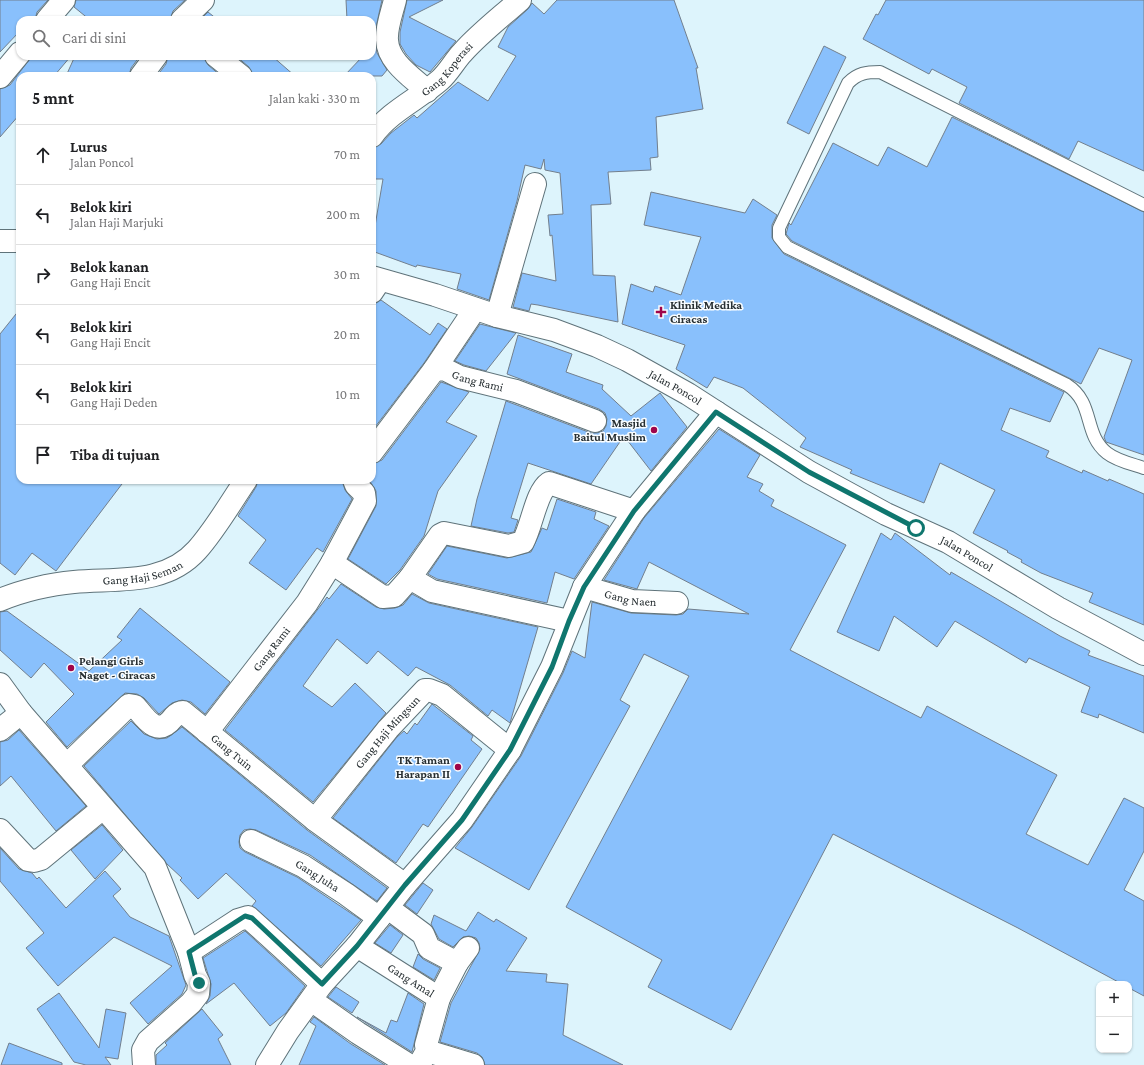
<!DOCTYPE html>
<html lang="id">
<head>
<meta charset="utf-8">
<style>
	:root { --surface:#fff; --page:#f2f2f2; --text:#202124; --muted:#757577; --line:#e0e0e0 }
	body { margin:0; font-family:"Crimson Pro",serif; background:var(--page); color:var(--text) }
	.controls { position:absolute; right:12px; bottom:12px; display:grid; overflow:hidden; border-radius:8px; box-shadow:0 1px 3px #0004 }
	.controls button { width:36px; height:36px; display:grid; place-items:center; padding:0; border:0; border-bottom:1px solid var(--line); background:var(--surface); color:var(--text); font:20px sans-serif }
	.stop { position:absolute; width:12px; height:12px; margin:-9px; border:3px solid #0f766e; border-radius:50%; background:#fff }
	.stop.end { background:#0f766e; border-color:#fff; box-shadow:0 1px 4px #0008 }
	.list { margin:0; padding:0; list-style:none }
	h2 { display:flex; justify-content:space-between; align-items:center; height:52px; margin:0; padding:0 16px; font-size:17px }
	h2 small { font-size:13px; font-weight:400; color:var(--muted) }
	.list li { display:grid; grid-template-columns:26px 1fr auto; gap:12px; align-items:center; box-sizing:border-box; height:60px; padding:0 16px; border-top:1px solid var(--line) }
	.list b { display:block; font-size:15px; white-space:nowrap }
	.list p { margin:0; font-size:13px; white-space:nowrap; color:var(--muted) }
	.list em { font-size:13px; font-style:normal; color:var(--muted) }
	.icon { flex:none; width:22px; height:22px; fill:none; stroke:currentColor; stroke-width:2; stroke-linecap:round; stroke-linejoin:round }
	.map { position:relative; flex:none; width:1144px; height:1065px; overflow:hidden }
	.search { position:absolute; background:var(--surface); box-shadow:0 1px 3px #0004; left:16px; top:16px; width:360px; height:44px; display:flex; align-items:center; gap:10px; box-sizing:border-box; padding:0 14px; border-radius:12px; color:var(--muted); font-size:15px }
	.panel { position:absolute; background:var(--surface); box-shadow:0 1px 3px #0004; left:16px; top:72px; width:360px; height:412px; border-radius:12px }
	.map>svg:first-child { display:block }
	.building { fill:#89c0fc; stroke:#727f8d }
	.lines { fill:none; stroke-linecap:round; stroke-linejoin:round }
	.service-casing { stroke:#5f737a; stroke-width:14 }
	.minor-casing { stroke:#5f737a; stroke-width:24 }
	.tertiary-casing { stroke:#5f737a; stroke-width:24 }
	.service { stroke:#fff; stroke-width:12 }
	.minor { stroke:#fff; stroke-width:22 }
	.tertiary { stroke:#fff; stroke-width:22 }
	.route { stroke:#0f766e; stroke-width:5 }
	.poi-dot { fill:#9f054a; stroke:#f9fdff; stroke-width:1.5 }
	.labels { text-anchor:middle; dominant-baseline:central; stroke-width:3; stroke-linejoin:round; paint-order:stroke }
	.street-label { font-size:12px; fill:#272f32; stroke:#f9fdff }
	.poi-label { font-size:12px; font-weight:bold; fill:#272f32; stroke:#f9fdff; text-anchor:start }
</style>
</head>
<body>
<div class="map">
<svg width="1144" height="1065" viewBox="0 0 1144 1065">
	<rect width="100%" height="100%" fill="#ddf4fc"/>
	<path class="building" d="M0,0H48L37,12L35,20H20V31L0,52Z
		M76,0H185L173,11L170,20H90L74,7Z
		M346,0H382L374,36L377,53L387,70L382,76H344L363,56H372V20H347Z
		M407,0H443L409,17L456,41L430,72L416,65L406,54L400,44V32Z
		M557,0H674L698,68H696L703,109L656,117L658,157L650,158L651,170L608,172L611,204L591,205L593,275L615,276L618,322L538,305L531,304L529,311L513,307L522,273L556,281L552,235L550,236L548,215L563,214L560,173L545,170L544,159L541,169L525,165L517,201L489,300L457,289L461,274L417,265L416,267L372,251V225L375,226L383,179H372V148L381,144L391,133L414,115L417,118L458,82L488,101L516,56L498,47L508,27L528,9L532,3L544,14Z
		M886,0H1144V171L1078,141L1069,159L959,103L967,87L932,69L929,74L863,39L876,14L878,15Z
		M208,12L218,20H200Z
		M824,46L846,57L809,134L787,123Z
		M32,56H71L54,76H20V114L0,137V89L10,85Z
		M75,56H140L131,68L129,76H66Z
		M168,56H204L208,65L221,76H157L166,64Z
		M236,56H272L295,76H253L249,67Z
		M952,117L1144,212V455L1106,442L1104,437L1132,360L1099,348L1081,384L792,241L786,234L789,223L791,225L833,143L878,166L888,147L927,167Z
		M651,192L745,213L753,199L777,215L772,225V238L784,254L1064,392L1050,422L1010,408L1001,430L1049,451L1046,457L1082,473L1083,470L1108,481L1109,479L1144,494V625L1089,602L1093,593L1041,573L1021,562L1022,560L1007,552L1008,551L973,533L995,490L940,463L924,503L850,473L852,470L800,447L806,438L743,388L714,377L707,388L676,369L685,345L622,324L631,284L653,292L655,286L681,295L701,237L644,225Z
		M381,300L430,335L438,323L447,329L424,363L372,431V304Z
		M20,309V480H125L56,571L32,553L15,575L0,563V334Z
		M480,324L516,333L486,371L464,365L455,361Z
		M518,335L572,354L566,372L603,385L602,389L631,416L660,393L687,427L651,471L624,436L591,484L528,463L511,518L518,520L514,532L508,533L471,526L477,499L506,401L591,433H597L603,431L606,426L607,419L605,413L599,409L507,374Z
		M441,382L469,392L446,422L477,436L438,491L424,536L400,570L386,584L348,559L376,506V491L369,480H372V464L382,460Z
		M719,429L760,455L747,477L763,484L759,491L774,500L771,506L846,545L790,650L921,718L927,706L1057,775L1026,834L1088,865L1124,798L1144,808V851L1124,890L1144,901V996L1129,988V984H1122L1018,928L833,834L731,1030L648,987L662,960L566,907L689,676L644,654L620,700L630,706L529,890L455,848L472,827L521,756L563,673L572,651L585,658L592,602L631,613L676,615L683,614L688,609L749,614L649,562L637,589L604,580L644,518Z
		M258,480H342L345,490L352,499L323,552L317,548L286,590L249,563L266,540L238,516L256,487Z
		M557,499L596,512L594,519L609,526L574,579L555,572L547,603L437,579L428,574L447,546L507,558L531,552L542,528L547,530Z
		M881,533L891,540L895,533L950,575L951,572L1060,636L1090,651L1088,655L1144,676V733L1099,714L1098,718L1081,712L1090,687L1029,658L1026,663L955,621L937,647L894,616L879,651L837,632Z
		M341,584L376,607L384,609L395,608L403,605L412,594L429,603L538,627L510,723L492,710L488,716L450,685L416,667L408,676L378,651L367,664L337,639L303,686L332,707L355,683L386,713L313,802L225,730L321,605L327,597L329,599Z
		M140,608L230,682L205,714L191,702L182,700L172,703L159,714L144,698L137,694L125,693L67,747L46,722L74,694L44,663L31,678L0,650V612L7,611L89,671L122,640L117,637Z
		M432,704L473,736L471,740L482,749L428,827L423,824L396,863L333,818L397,737L404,731L407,734L415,723L417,725Z
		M131,721L144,734L157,739L167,738L182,727L307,830L387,888L377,901L310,855L256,830L250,829L244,830L240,835L239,842L240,848L245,852L297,877L361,920L321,966L252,906L256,901L226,873L198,899L180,880L182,878L167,864L84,766Z
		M19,730L86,806L56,831L11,776L0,786V742L8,740Z
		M102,825L123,850L95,879L71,850Z
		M0,848L19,869L32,873L37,879L39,877L66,908L105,871L121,889L113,896L130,917L169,936L186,985L182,994L148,1024L130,1003L172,966L114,937L58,986L26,948L44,933L0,881Z
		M423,883L433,890L417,914L405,905Z
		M478,912L494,922L496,919L527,938L506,971L547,974L546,982L568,984L563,1035L623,1065H485L482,1057L477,1053L440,1042L451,1003L480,949L479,943L476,938L469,936L463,937L453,947L439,939L431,924L434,915L466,931Z
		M390,925L403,935L391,953L375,943Z
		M245,931L305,986L286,1013L270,1026L234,983L206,1004L210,996L211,984L203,958Z
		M418,954L423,959L440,968L434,980L413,967Z
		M336,987L359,1002L352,1013L328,997Z
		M59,993L99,1048L106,1009L126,1013L118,1059L105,1057L111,1065H86L74,1062L37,1009Z
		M408,993L424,1004L412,1052L357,1017L386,1033L391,1020L397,1022Z
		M202,1009L223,1035L218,1039L231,1065H156V1055L167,1045L165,1043Z
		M314,1017L351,1044L385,1065H299L316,1026L310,1022Z
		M9,1043L62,1063V1065H1Z"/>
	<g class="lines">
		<g class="service-casing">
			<path id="service" d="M1144,205L880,72C866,72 858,73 848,83L779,228V237L787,247L1067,385C1095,403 1083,434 1107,453C1117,461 1132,464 1144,468"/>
		</g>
		<g class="minor-casing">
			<g id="minor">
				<path d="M395,0C392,12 386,28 387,40C388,62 412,77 427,91"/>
				<path d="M47,20L64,0"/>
				<path d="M182,20L203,0"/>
				<path d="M216,56L241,76"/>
				<path d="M141,76L156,56"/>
				<path d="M0,77L20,53"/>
				<path id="s1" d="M372,136C390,111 417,100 440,80C449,72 455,60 463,52C480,33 501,17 520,0"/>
				<path d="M372,292L380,280"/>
				<path d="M497,316L535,184"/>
				<path id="s2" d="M434,370L444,369L460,377L516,391L595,421"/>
				<path d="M372,452L434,370L475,309"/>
				<path d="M332,563L365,501L364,493L356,485L354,480"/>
				<path d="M410,578L440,535L444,533L509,546L523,542C532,526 536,492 549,483L634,511"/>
				<path id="s3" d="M584,587L632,601L677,603"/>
				<path id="s4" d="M0,600C21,591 50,584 74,582C116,578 165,586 197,550C215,530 231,502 246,480"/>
				<path d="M0,684L21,713L155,867L189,952L195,975L199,983L198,994L191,1003L148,1041L143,1050L144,1065"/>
				<path d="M0,730L21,713"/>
				<path id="s5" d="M207,732L307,603L332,563L383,597L394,596L410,578L432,591L569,621"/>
				<path id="s6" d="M67,765L129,705L135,706C146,719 157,738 173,718C176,715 178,712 183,712L315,820L405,885"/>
				<path id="s7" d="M315,820L388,729L425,690H429L442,695L510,750"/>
				<path d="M0,830L28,860L34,861L41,859L103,808"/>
				<path id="s8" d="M251,841L303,866L346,894L379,918"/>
				<path d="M388,908L423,934L429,948L457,963L468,948"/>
				<path id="s9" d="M357,946L439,998L426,1045L427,1051L419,1065"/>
				<path d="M189,952L238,920L248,917L322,984"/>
				<path d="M439,998L457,963"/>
				<path d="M311,1000L358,1033L409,1065"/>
				<path d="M427,1051L473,1065"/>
				<path d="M267,1065L288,1031L322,984L357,946L405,885L462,820L510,750L552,667L584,587L634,511L716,412"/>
			</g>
		</g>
		<g class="tertiary-casing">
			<g id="tertiary">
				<path d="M0,241H20"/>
				<path id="s10" d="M372,277L435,295L497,316L554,330L597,346L627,360L688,394L809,472L886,514L948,542L1058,608L1144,654"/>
			</g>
		</g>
		<use href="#service" class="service"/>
		<use href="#minor" class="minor"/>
		<use href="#tertiary" class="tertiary"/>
	</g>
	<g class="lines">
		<path class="route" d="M199,983L195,975L189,952L245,916L252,918L322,984L357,946L405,885L462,820L510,750L552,667L569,621L584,587L634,511L716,412L809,472L916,528"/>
	</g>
	<g class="poi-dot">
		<path d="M659 306h4v4h4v4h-4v4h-4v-4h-4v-4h4z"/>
		<circle cx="654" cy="430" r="4"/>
		<circle cx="71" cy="668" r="4"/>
		<circle cx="458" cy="767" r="4"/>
	</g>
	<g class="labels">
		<g class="street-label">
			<text stroke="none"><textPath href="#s1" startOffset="101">Gang Koperasi</textPath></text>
			<text stroke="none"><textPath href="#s2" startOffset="46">Gang Rami</textPath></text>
			<text stroke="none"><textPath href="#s10" startOffset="324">Jalan Poncol</textPath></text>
			<text stroke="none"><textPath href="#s10" startOffset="660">Jalan Poncol</textPath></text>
			<text stroke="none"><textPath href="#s4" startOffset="146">Gang Haji Seman</textPath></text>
			<text stroke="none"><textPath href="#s3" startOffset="48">Gang Naen</textPath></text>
			<text stroke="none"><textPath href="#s5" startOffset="105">Gang Rami</textPath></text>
			<text stroke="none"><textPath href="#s7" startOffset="114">Gang Haji Mingsun</textPath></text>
			<text stroke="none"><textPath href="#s6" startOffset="217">Gang Tuin</textPath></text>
			<text stroke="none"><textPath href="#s8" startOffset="75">Gang Juha</textPath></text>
			<text stroke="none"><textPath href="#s9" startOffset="64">Gang Amal</textPath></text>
		</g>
		<g class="poi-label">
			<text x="670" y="305">Klinik Medika<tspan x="670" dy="14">Ciracas</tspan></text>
			<text x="646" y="423" text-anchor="end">Masjid<tspan x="646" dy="14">Baitul Muslim</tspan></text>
			<text x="79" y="661">Pelangi Girls<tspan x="79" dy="14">Naget - Ciracas</tspan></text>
			<text x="450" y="760" text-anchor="end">TK Taman<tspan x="450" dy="14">Harapan II</tspan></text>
		</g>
	</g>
</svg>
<div class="controls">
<button>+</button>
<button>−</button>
</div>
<div class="stop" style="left:916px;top:528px"></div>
<div class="stop end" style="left:199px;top:983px"></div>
<div class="search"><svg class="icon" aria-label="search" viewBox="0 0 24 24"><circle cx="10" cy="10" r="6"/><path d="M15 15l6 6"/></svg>Cari di sini</div>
<section class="panel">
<h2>5 mnt<small>Jalan kaki · 330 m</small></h2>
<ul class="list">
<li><svg class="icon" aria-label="ahead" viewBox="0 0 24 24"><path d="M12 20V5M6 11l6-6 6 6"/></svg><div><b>Lurus</b><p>Jalan Poncol</p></div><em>70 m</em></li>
<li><svg class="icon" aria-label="left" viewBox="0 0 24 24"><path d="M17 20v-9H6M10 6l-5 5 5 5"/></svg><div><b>Belok kiri</b><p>Jalan Haji Marjuki</p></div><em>200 m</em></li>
<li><svg class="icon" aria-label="right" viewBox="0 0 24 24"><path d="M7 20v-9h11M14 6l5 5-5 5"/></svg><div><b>Belok kanan</b><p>Gang Haji Encit</p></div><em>30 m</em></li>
<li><svg class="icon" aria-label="left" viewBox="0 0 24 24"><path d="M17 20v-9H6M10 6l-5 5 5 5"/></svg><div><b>Belok kiri</b><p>Gang Haji Encit</p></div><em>20 m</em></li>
<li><svg class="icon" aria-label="left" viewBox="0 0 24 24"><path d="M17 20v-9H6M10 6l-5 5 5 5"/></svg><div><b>Belok kiri</b><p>Gang Haji Deden</p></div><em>10 m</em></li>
<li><svg class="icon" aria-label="arrive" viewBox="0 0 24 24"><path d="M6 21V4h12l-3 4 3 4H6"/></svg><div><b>Tiba di tujuan</b></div></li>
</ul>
</section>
</div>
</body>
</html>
